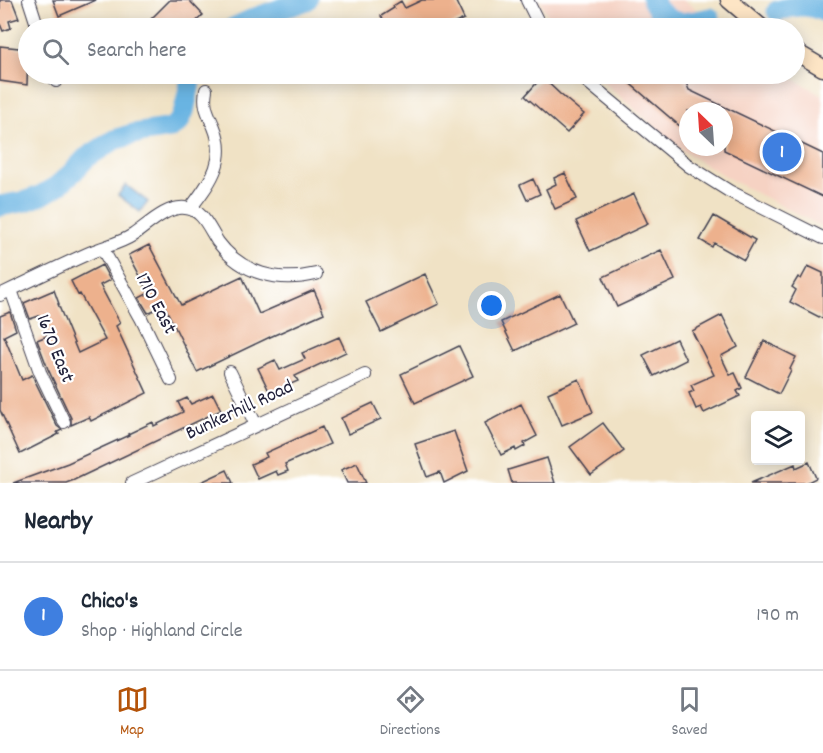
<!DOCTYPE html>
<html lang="en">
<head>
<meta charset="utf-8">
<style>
	:root { --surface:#fff; --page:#f6f6f7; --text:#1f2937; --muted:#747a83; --line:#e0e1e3; --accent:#b45309 }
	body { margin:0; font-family:Dekko,sans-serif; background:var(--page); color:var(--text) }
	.controls { position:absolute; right:18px; bottom:18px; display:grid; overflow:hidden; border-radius:6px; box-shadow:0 3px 15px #0003 }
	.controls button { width:54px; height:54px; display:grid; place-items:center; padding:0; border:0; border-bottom:2px solid var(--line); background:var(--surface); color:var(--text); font:30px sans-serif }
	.compass { position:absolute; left:679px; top:102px; width:54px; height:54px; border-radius:50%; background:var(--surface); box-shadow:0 3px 15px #0003; rotate:335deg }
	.you { position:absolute; left:492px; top:306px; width:21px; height:21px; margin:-15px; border:4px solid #fff; border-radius:50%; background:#1a73e8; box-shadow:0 0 0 9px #1a73e833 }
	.badge { display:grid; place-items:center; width:39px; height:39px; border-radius:50%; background:var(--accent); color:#fff; font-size:20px; font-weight:700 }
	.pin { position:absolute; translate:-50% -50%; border:3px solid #fff; box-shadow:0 2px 6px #0006 }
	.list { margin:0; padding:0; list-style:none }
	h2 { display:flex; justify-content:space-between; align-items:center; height:78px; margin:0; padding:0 24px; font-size:26px }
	h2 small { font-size:20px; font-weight:400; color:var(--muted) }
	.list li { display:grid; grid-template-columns:39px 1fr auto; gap:18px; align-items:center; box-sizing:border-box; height:108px; padding:0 24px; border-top:2px solid var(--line) }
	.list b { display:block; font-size:22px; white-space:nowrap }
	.list p { margin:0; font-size:20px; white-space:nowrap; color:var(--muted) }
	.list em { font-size:20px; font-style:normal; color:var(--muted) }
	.icon { flex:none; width:33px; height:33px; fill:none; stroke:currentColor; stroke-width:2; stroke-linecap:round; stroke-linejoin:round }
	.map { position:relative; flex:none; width:823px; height:483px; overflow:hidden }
	.search { position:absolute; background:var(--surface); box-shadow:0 3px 15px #0003; left:18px; right:18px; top:18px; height:66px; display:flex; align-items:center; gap:15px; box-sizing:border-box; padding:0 21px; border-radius:33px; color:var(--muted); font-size:22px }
	.sheet { height:186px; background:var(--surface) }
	nav { display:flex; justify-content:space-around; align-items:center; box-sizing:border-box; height:84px; border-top:2px solid var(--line); background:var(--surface); font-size:16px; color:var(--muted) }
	nav a { display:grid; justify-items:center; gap:3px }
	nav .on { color:var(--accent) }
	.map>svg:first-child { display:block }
	.built { fill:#f6d2c3; fill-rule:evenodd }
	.water { fill:#69b4e2; stroke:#466b8e; stroke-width:1.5 }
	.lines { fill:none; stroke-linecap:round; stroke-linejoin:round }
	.river { stroke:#69b4e2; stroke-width:21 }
	.building { fill:#edb18d }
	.street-casing { stroke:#413f50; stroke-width:14 }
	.secondary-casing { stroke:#413f50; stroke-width:19 }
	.street { stroke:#fff; stroke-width:12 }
	.secondary { stroke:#fde5c5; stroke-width:16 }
	.labels { text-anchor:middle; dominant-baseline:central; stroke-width:4.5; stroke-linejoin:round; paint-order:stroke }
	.street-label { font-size:20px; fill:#22223b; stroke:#fff }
</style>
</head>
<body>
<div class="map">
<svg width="823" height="483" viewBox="0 0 823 483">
	<rect width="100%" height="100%" fill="#fff"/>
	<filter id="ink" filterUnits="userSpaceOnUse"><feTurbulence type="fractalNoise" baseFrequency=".0167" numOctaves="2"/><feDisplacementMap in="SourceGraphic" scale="12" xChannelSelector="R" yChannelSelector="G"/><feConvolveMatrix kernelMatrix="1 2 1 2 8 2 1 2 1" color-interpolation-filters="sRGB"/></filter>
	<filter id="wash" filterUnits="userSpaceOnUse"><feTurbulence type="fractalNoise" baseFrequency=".008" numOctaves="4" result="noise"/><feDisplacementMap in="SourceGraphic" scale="24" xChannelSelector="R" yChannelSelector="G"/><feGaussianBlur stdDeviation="1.35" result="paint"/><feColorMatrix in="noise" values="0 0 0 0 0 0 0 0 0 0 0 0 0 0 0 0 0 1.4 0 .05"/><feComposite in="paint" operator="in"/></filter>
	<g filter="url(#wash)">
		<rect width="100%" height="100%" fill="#f0e2c5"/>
		<path class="built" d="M540,0H684L722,28H554Z
			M594,74H784L823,95V227L733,181L683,151ZM688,111H724V147H688Z"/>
		<path class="water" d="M126,185L148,202L140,212L118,195Z"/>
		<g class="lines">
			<path class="river" d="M652,0C668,28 682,25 710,18
				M777,11C794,6 806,3 823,11
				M233,28L255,18L307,0
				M0,206L26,201L42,195L57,186L73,172L86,158L114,140L133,134L171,128L179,122L184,111L192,74"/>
		</g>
		<g id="blocks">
			<path class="building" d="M0,0H12L19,18L9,21L11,28L3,31L0,24Z
				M53,0H96L59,16Z
				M170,0H189L203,15L189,28H160L151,19Z
				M422,0H455L464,19L444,28H389L381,16L394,8L393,6L401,1L405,8Z
				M0,46L28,49L27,85L0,81Z
				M619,74H673L685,80L689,90L823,154V197L724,150V111H688V133Z
				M542,77L560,94L584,114L567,133L525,96Z
				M565,173L577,199L555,209L546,189L556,184L554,178Z
				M533,179L540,194L527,200L520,185Z
				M634,194L648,224L590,251L576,221Z
				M714,216L755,240L744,260L714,243L712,247L700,240Z
				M149,245L181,305L242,276L259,314L314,290L324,313L270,337L197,372L164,305L148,313L139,298L149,293L129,255Z
				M661,250L675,280L617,307L603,277Z
				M102,265L110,280L100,285L120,323L116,326L147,393L91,421L89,417L71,425V418L48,369L37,340L47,336L39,316L30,319L24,303L54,290L59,304H58L78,353L105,340L80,294L78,295L71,281Z
				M808,266L823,273V319L790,302L796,290L792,287L798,277L801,279Z
				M425,274L439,304L381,332L366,302Z
				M560,294L574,323L515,351L501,322Z
				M10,312L16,330L4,336L22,380L32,375L57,426L62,430L57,432L59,434L20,454L0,410V316Z
				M722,315L738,347L721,356L730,375L735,373L742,388L737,391L740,396L704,413L701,407L696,409L689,393L694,391L691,385L714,375L692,331Z
				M339,337L346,352L295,376L298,381L270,393L258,368L275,360L280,370L305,359L302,353Z
				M676,339L686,360L654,376L643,355Z
				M764,341L796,357L790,369L791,370L779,394L746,377Z
				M459,346L473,376L415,403L401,374Z
				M579,379L593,412L562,425L548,393Z
				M213,394L221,410L74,480L66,483H13L68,463L129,435L128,434L153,422L154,426L183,412L178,402L187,398L191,404Z
				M373,403L381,419L348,434L341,418Z
				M521,404L537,436L524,443L525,446L516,451L515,448L501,455L485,423Z
				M603,423L624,451L591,475L570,447Z
				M322,427L330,444L285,464L288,471L278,475L276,471L258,479L251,464L267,457L265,453Z
				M454,431L468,471L444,483L440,472L427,477L415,444Z
				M547,458L555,483H512L508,470Z
				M809,462L816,478L806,483H751L795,464L796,468Z
				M357,463L366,483H347L341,470Z
				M227,470L233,483H199Z"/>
		</g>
	</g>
	<g filter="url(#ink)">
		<use href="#blocks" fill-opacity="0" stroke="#413f50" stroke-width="1.5"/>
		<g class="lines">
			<g class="street-casing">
				<path id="street" d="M29,0L38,28
					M527,0L541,28
					M53,74L56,81
					M578,74L689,166L729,191L823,238
					M190,209C210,182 228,161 214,127C208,113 203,106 206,90
					M102,248L141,318L171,380
					M11,290L40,372L64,422
					M0,295C29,281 58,267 87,254C102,247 119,244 133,235C148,225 166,206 185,208C203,209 209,229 218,242C242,274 278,283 316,274
					M230,372L256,425
					M132,483L365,375"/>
			</g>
			<g class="secondary-casing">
				<path id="secondary" d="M729,0L762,28
					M794,51L823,68"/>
			</g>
			<use href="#street" class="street"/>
			<use href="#secondary" class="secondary"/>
		</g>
	</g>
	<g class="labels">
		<g class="street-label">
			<text transform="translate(155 304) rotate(62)">1710 East</text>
			<text transform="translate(54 349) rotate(68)">1670 East</text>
			<text transform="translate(240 411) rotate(-25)">Bunkerhill Road</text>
		</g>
	</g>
</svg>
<div class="controls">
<button><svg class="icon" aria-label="layers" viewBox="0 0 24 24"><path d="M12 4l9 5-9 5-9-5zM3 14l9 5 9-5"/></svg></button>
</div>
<svg class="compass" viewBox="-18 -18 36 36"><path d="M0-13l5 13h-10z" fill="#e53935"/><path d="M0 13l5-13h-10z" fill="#747a83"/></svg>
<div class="you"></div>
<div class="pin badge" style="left:782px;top:152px;background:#3f7fe0">1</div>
<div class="search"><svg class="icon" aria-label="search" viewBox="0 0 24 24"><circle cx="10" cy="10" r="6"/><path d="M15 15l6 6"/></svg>Search here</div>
</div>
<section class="sheet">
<h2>Nearby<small></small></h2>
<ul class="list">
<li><span class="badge" style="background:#3f7fe0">1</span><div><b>Chico's</b><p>Shop · Highland Circle</p></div><em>190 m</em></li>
</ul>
</section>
<nav>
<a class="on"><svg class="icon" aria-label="map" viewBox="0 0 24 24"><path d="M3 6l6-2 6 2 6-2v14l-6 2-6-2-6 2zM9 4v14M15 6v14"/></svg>Map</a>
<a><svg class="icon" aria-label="directions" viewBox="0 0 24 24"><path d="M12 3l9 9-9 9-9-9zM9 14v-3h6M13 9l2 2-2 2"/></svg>Directions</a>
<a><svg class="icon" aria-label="saved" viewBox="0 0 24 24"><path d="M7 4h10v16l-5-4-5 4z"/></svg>Saved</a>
</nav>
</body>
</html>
